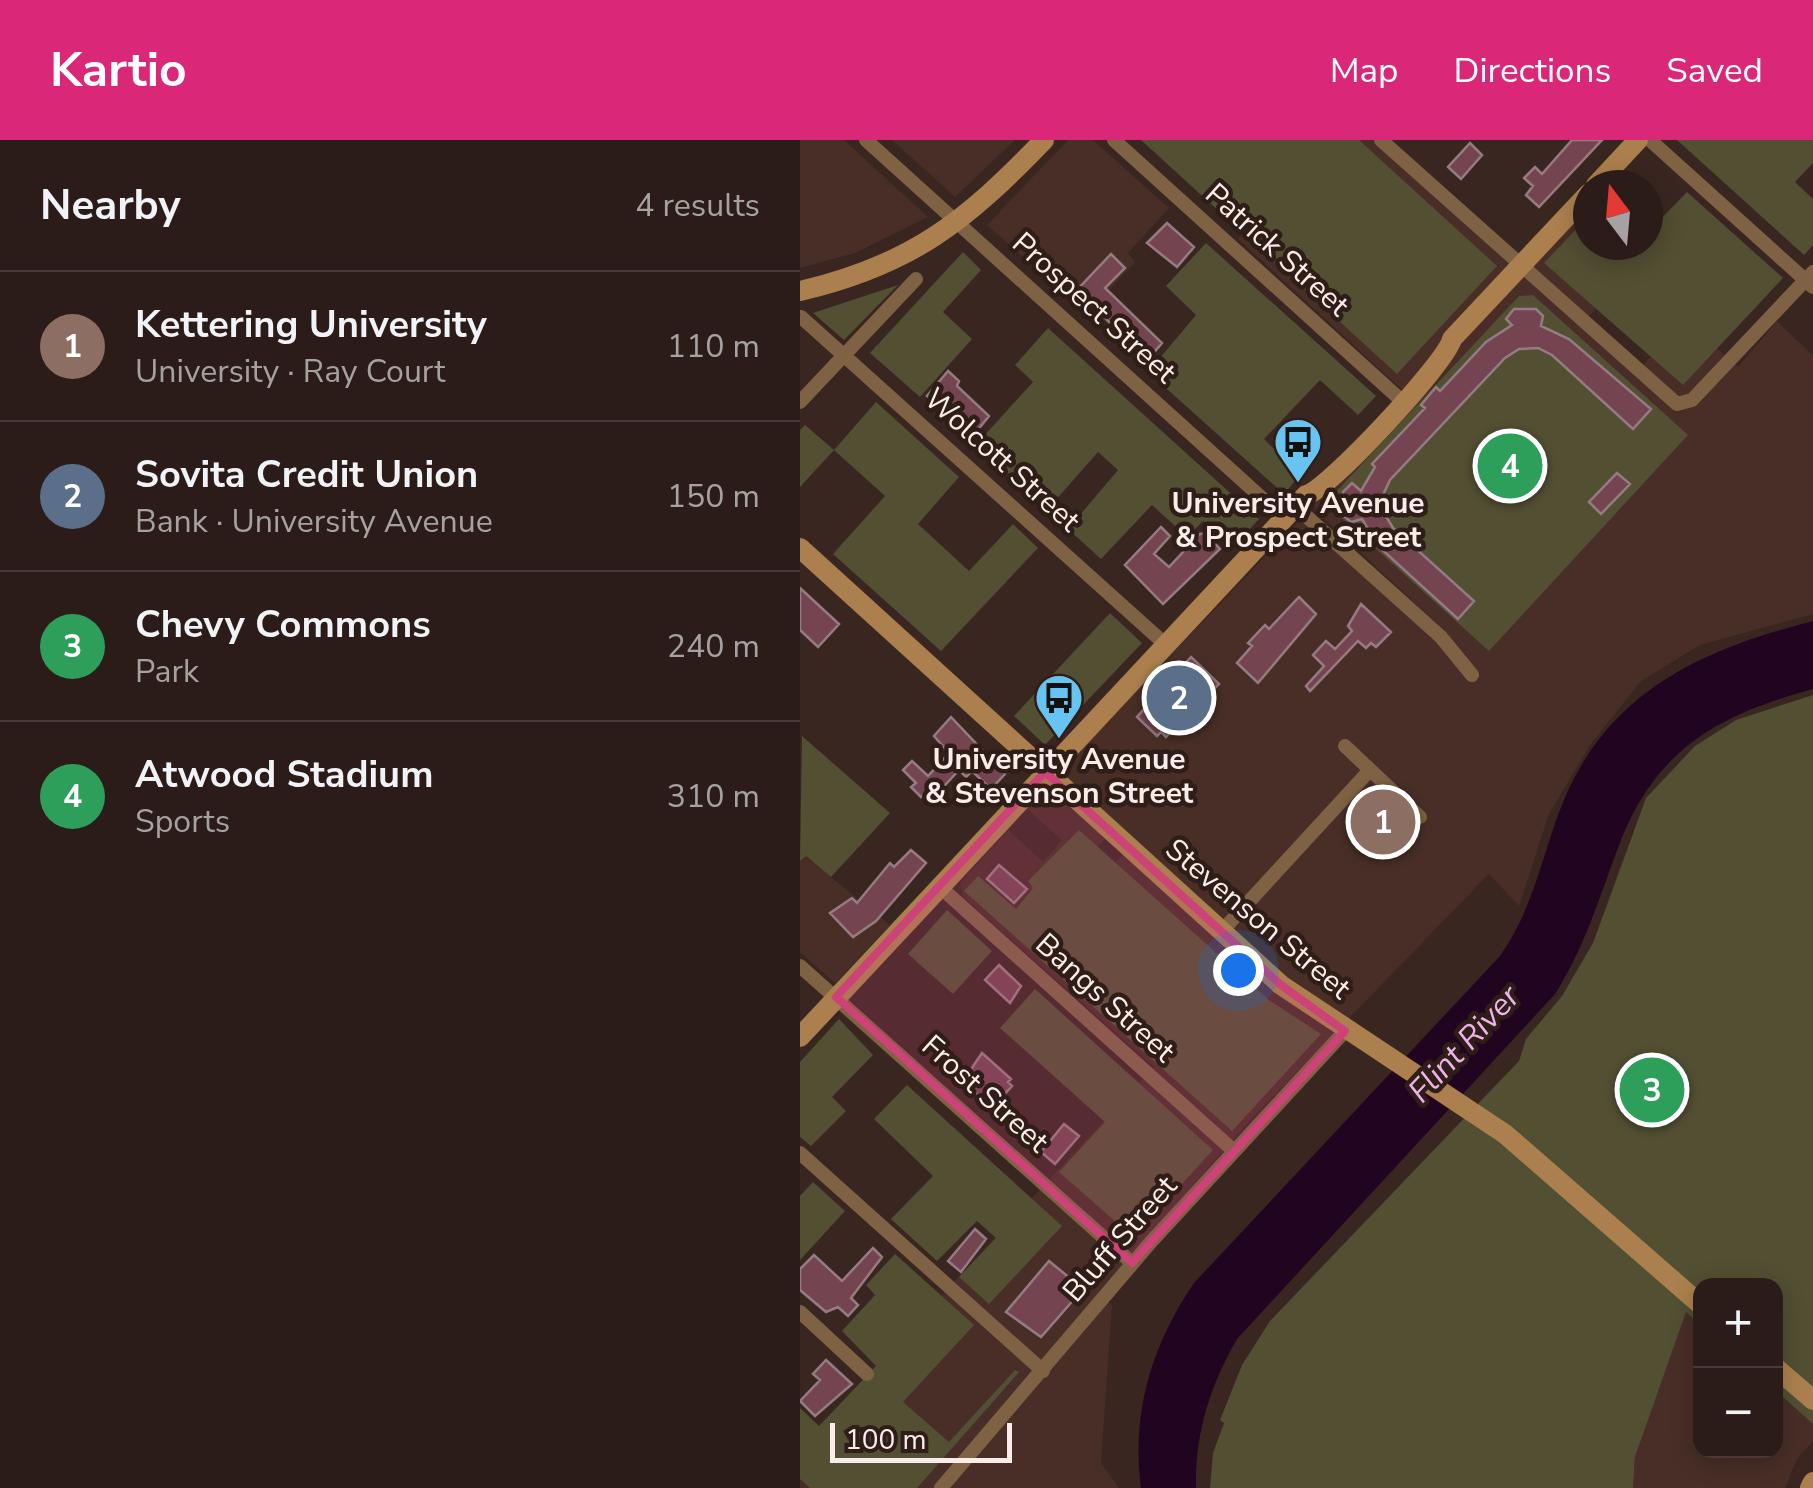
<!DOCTYPE html>
<html lang="en">
<head>
<meta charset="utf-8">
<style>
	:root { --surface:#2b1c19; --page:#332522; --text:#f1f3f6; --muted:#a6a1a2; --line:#473a38; --accent:#db2777 }
	body { margin:0; font-family:"Nunito Sans",sans-serif; background:var(--page); color:var(--text) }
	.controls { position:absolute; right:30px; bottom:30px; display:grid; overflow:hidden; border-radius:20px; box-shadow:0 5px 25px #0003 }
	.controls button { width:90px; height:90px; display:grid; place-items:center; padding:0; border:0; border-bottom:2px solid var(--line); background:var(--surface); color:var(--text); font:50px sans-serif }
	.compass { position:absolute; left:773px; top:30px; width:90px; height:90px; border-radius:50%; background:var(--surface); box-shadow:0 5px 25px #0003; rotate:344deg }
	.scale { position:absolute; left:30px; bottom:25px; width:182px; box-sizing:border-box; padding-left:10px; border:5px solid #faece9; border-top:0; font-size:28px; line-height:35px; white-space:nowrap; color:#faece9; -webkit-text-stroke:8px #2f1d18; paint-order:stroke }
	.you { position:absolute; left:438px; top:830px; width:35px; height:35px; margin:-25px; border:8px solid #fff; border-radius:50%; background:#1a73e8; box-shadow:0 0 0 15px #1a73e833 }
	.badge { display:grid; place-items:center; width:65px; height:65px; border-radius:50%; background:var(--accent); color:#fff; font-size:32px; font-weight:700 }
	.pin { position:absolute; translate:-50% -50%; border:5px solid #fff; box-shadow:0 2px 10px #0006 }
	.list { margin:0; padding:0; list-style:none }
	h2 { display:flex; justify-content:space-between; align-items:center; height:130px; margin:0; padding:0 40px; font-size:42px }
	h2 small { font-size:32px; font-weight:400; color:var(--muted) }
	.list li { display:grid; grid-template-columns:65px 1fr auto; gap:30px; align-items:center; box-sizing:border-box; height:150px; padding:0 40px; border-top:2px solid var(--line) }
	.list b { display:block; font-size:38px; white-space:nowrap }
	.list p { margin:0; font-size:32px; white-space:nowrap; color:var(--muted) }
	.list em { font-size:32px; font-style:normal; color:var(--muted) }
	.map { position:relative; flex:none; width:1013px; height:1348px; overflow:hidden }
	header { display:flex; align-items:center; gap:60px; box-sizing:border-box; height:140px; padding:0 50px; background:var(--accent); color:#fff }
	header strong { font-size:48px }
	nav { display:flex; gap:55px; margin-inline-start:auto; font-size:35px }
	main { display:flex }
	aside { flex:1; background:var(--surface) }
	.map>svg:first-child { display:block }
	.built { fill:#482e27 }
	.green { fill:#524f33 }
	.water { fill:#210420 }
	.building { fill:#744451; stroke:#947c82; stroke-width:2.5 }
	.lines { fill:none; stroke-linecap:round; stroke-linejoin:round }
	.street { stroke:#7e6243; stroke-width:14 }
	.secondary { stroke:#ac804e; stroke-width:20 }
	.marked { fill:#cd4277; fill-opacity:0.2; stroke:#cd4277; stroke-width:8; stroke-linejoin:round }
	.labels { text-anchor:middle; dominant-baseline:central; stroke-width:9; stroke-linejoin:round; paint-order:stroke }
	.street-label { font-size:30px; fill:#faece9; stroke:#2f1d18 }
	.poi-label { font-size:30px; font-weight:bold; fill:#faece9; stroke:#2f1d18 }
	.water-label { font-size:32px; font-style:italic; fill:#eeb3e8; stroke:#2f1d18 }
</style>
</head>
<body>
<header>
<strong>Kartio</strong>
<nav><a>Map</a><a>Directions</a><a>Saved</a></nav>
</header>
<main>
<aside>
<h2>Nearby<small>4 results</small></h2>
<ul class="list">
<li><span class="badge" style="background:#8d6e63">1</span><div><b>Kettering University</b><p>University · Ray Court</p></div><em>110 m</em></li>
<li><span class="badge" style="background:#5c6f8a">2</span><div><b>Sovita Credit Union</b><p>Bank · University Avenue</p></div><em>150 m</em></li>
<li><span class="badge" style="background:#2e9e5b">3</span><div><b>Chevy Commons</b><p>Park</p></div><em>240 m</em></li>
<li><span class="badge" style="background:#2e9e5b">4</span><div><b>Atwood Stadium</b><p>Sports</p></div><em>310 m</em></li>
</ul>
</aside>
<div class="map">
<svg width="1013" height="1348" viewBox="0 0 1013 1348">
	<rect width="100%" height="100%" fill="#392621"/>
	<path class="built" d="M0,0H44L128,77L55,113L0,128Z
		M92,0H215L155,57Z
		M268,0H293L369,68L328,113L335,122L287,174L187,85Z
		M448,0H573L723,137L788,68V105L847,113L781,185L835,234L884,179L938,227L977,181L1013,216V474L900,505L841,541L790,605L749,674L719,766L689,734L451,979L298,1153L312,1165L301,1323L319,1348H0V1307L354,927L163,757L160,743L208,690L243,722L262,700L227,669L250,650L307,697L258,749L275,764L325,713L259,632L500,380L640,504L649,495L516,371L514,362L610,257L438,99L492,42Z
		M5,716L90,785L35,843L0,812V721Z
		M886,1171L900,1184L901,1310H976V1251L1013,1284V1301L997,1319L985,1348H833L835,1317Z"/>
	<path class="green" d="M341,0H559L697,126L597,234Z
		M877,0H1013V23L995,42L1013,59V105L1004,115Z
		M887,52L983,138L883,245L744,123L788,77V105H848V92Z
		M406,103L576,256L558,275L520,240L464,299L500,335L484,354L348,232L396,175L366,146Z
		M163,112L181,130L143,172L172,199L120,257L70,213Z
		M98,145L44,200L13,173Z
		M733,155L888,295L689,511L533,370L532,356L719,156Z
		M248,188L459,379L432,408L403,381L387,397L352,365L301,419L268,389L318,330L298,312L246,371L173,308L233,242L215,225Z
		M76,262L159,337L118,384L169,431L213,384L238,408L141,511L33,414L85,356L34,310L0,347V290L5,285L34,310Z
		M310,473L342,503L245,605L214,576Z
		M1013,555V1284L976,1251V1146H901L900,1184L886,1172L835,1317L833,1348H410L413,1313L424,1283L420,1280L442,1225L470,1181L719,921L726,899L762,856L793,803L846,658L895,606L936,580Z
		M2,596L90,673L31,737L6,716L0,721Z
		M279,690L470,861L521,894L432,991L164,751L178,736L216,769L233,748L228,741Z
		M147,770L192,811L153,854L108,814Z
		M235,849L413,1010L333,1097L259,1032L305,982L200,888Z
		M39,879L73,915L32,957L46,971L11,1006L0,997V922Z
		M107,945L262,1086L189,1164L159,1137L196,1098L177,1081L137,1121L91,1079L133,1036L74,979Z
		M13,1042L45,1071L0,1120V1056Z
		M95,1114L174,1185L103,1262L149,1302L215,1230L219,1232L117,1348H10L0,1339V1268L19,1286L76,1226L42,1191L75,1155L66,1145Z"/>
	<path class="water" d="M1013,481V549C914,576 852,612 816,713C798,762 783,810 755,854L437,1199C410,1246 395,1293 396,1348H341C331,1272 352,1205 394,1143L700,816C731,772 740,725 758,675C802,554 897,511 1013,481Z"/>
	<path class="building" d="M772,0H802L739,67L726,55L733,46L724,38L735,27L742,34Z
		M670,3L682,15L661,39L648,27Z
		M367,83L394,107L377,127L347,103Z
		M311,114L325,128L305,148L362,203L349,218L316,195L319,192L277,150Z
		M714,169H736L743,176L741,186L769,199L851,269L833,289L752,215L738,208L719,209L705,218L590,340L583,355L584,373L593,388L674,461L658,479L578,406L562,379L551,382L544,376L543,352L552,343L561,351L575,327L572,324L625,268L621,265L636,247L640,251L686,202L712,185L706,179Z
		M148,231L159,241L157,246L189,276L172,297L127,256Z
		M817,333L830,344L801,374L789,362Z
		M361,387L370,396L354,414L369,427L400,394L405,393L420,409L363,464L325,425Z
		M0,448L39,484L18,507L0,490Z
		M499,457L516,474L458,543L437,523L452,506L448,503L465,485L469,489Z
		M561,464L591,492L576,507L571,503L566,508L558,501L510,551L506,546L524,526L513,515L526,501L535,509L552,491L548,486Z
		M391,517L419,544L366,597L361,592L357,596L337,577Z
		M151,577L205,634L191,649L172,631L166,637L159,630L136,655L130,649L121,657L111,647L116,643L103,630L112,621L128,636L149,613L134,596Z
		M111,710L126,723L76,781L53,797L30,773L52,758L57,763L90,723L94,727Z
		M199,725L227,749L214,763L187,739Z
		M199,825L221,846L210,863L185,840Z
		M182,913L211,939L208,942L212,946L192,968L163,941Z
		M264,984L279,996L255,1024L241,1012Z
		M175,1089L186,1099L161,1132L148,1121Z
		M73,1108L82,1117L51,1158L58,1165L48,1176L38,1167L26,1172L0,1150V1129L14,1115L42,1141Z
		M249,1121L283,1149L241,1197L206,1172Z
		M26,1220L52,1244L15,1276L0,1261L20,1240L13,1234Z"/>
	<g class="lines">
		<path class="street" d="M66,0L484,378
			M314,0L602,261
			M581,0L877,264L892,260L1013,132
			M850,0L1013,147
			M1,177L365,504
			M0,262L116,139
			M495,366L641,497L672,535
			M545,606L620,677
			M139,746L434,1011
			M421,792L570,630
			M0,826L332,1123
			M0,1013L243,1231
			M0,1172L67,1234
			M141,1348L350,1103L545,891"/>
		<path class="secondary" d="M796,45L838,0
			M0,151C112,125 166,81 244,0
			M0,408L481,845L705,994L901,1165
			M0,897L506,355C527,351 647,222 652,199L788,54
			M976,1228L1013,1260
			M1010,1348L1013,1342"/>
	</g>
	<path class="marked" d="M245,632L481,845L545,891L332,1123L36,857Z"/>
	<defs>
		<g id="bus-pin" transform="scale(2.5)"><path d="M0 17L-7.5 6A9.5 9.5 0 1 1 7.5 6Z" fill="#67c4f0" stroke="#2f1d18"/><path d="M-5-6H5V4H4V6H2V4H-2V6H-4V4H-5ZM-3.5-4V0h7V-4ZM-3.5 1.2v1.5H-2V1.2ZM2 1.2v1.5H3.5V1.2Z" fill="#111"/></g>
	</defs>
	<g fill-rule="evenodd">
		<use href="#bus-pin" x="498" y="302"/>
		<use href="#bus-pin" x="259" y="558"/>
	</g>
	<g class="labels">
		<g class="street-label">
			<text transform="translate(477 110) rotate(42)">Patrick Street</text>
			<text transform="translate(294 168) rotate(42)">Prospect Street</text>
			<text transform="translate(202 320) rotate(42)">Wolcott Street</text>
			<text transform="translate(458 779) rotate(40)">Stevenson Street</text>
			<text transform="translate(305 858) rotate(42)">Bangs Street</text>
			<text transform="translate(185 954) rotate(42)">Frost Street</text>
			<text transform="translate(320 1099) rotate(-49)">Bluff Street</text>
		</g>
		<g class="poi-label">
			<text x="498" y="363">University Avenue<tspan x="498" dy="34">&amp; Prospect Street</tspan></text>
			<text x="259" y="619">University Avenue<tspan x="259" dy="34">&amp; Stevenson Street</tspan></text>
		</g>
		<g class="water-label">
			<text transform="translate(664 904) rotate(-47)">Flint River</text>
		</g>
	</g>
</svg>
<div class="controls">
<button>+</button>
<button>−</button>
</div>
<svg class="compass" viewBox="-18 -18 36 36"><path d="M0-13l5 13h-10z" fill="#e53935"/><path d="M0 13l5-13h-10z" fill="#a6a1a2"/></svg>
<div class="scale">100 m</div>
<div class="you"></div>
<div class="pin badge" style="left:583px;top:682px;background:#8d6e63">1</div>
<div class="pin badge" style="left:379px;top:558px;background:#5c6f8a">2</div>
<div class="pin badge" style="left:852px;top:950px;background:#2e9e5b">3</div>
<div class="pin badge" style="left:710px;top:326px;background:#2e9e5b">4</div>
</div>
</main>
</body>
</html>
